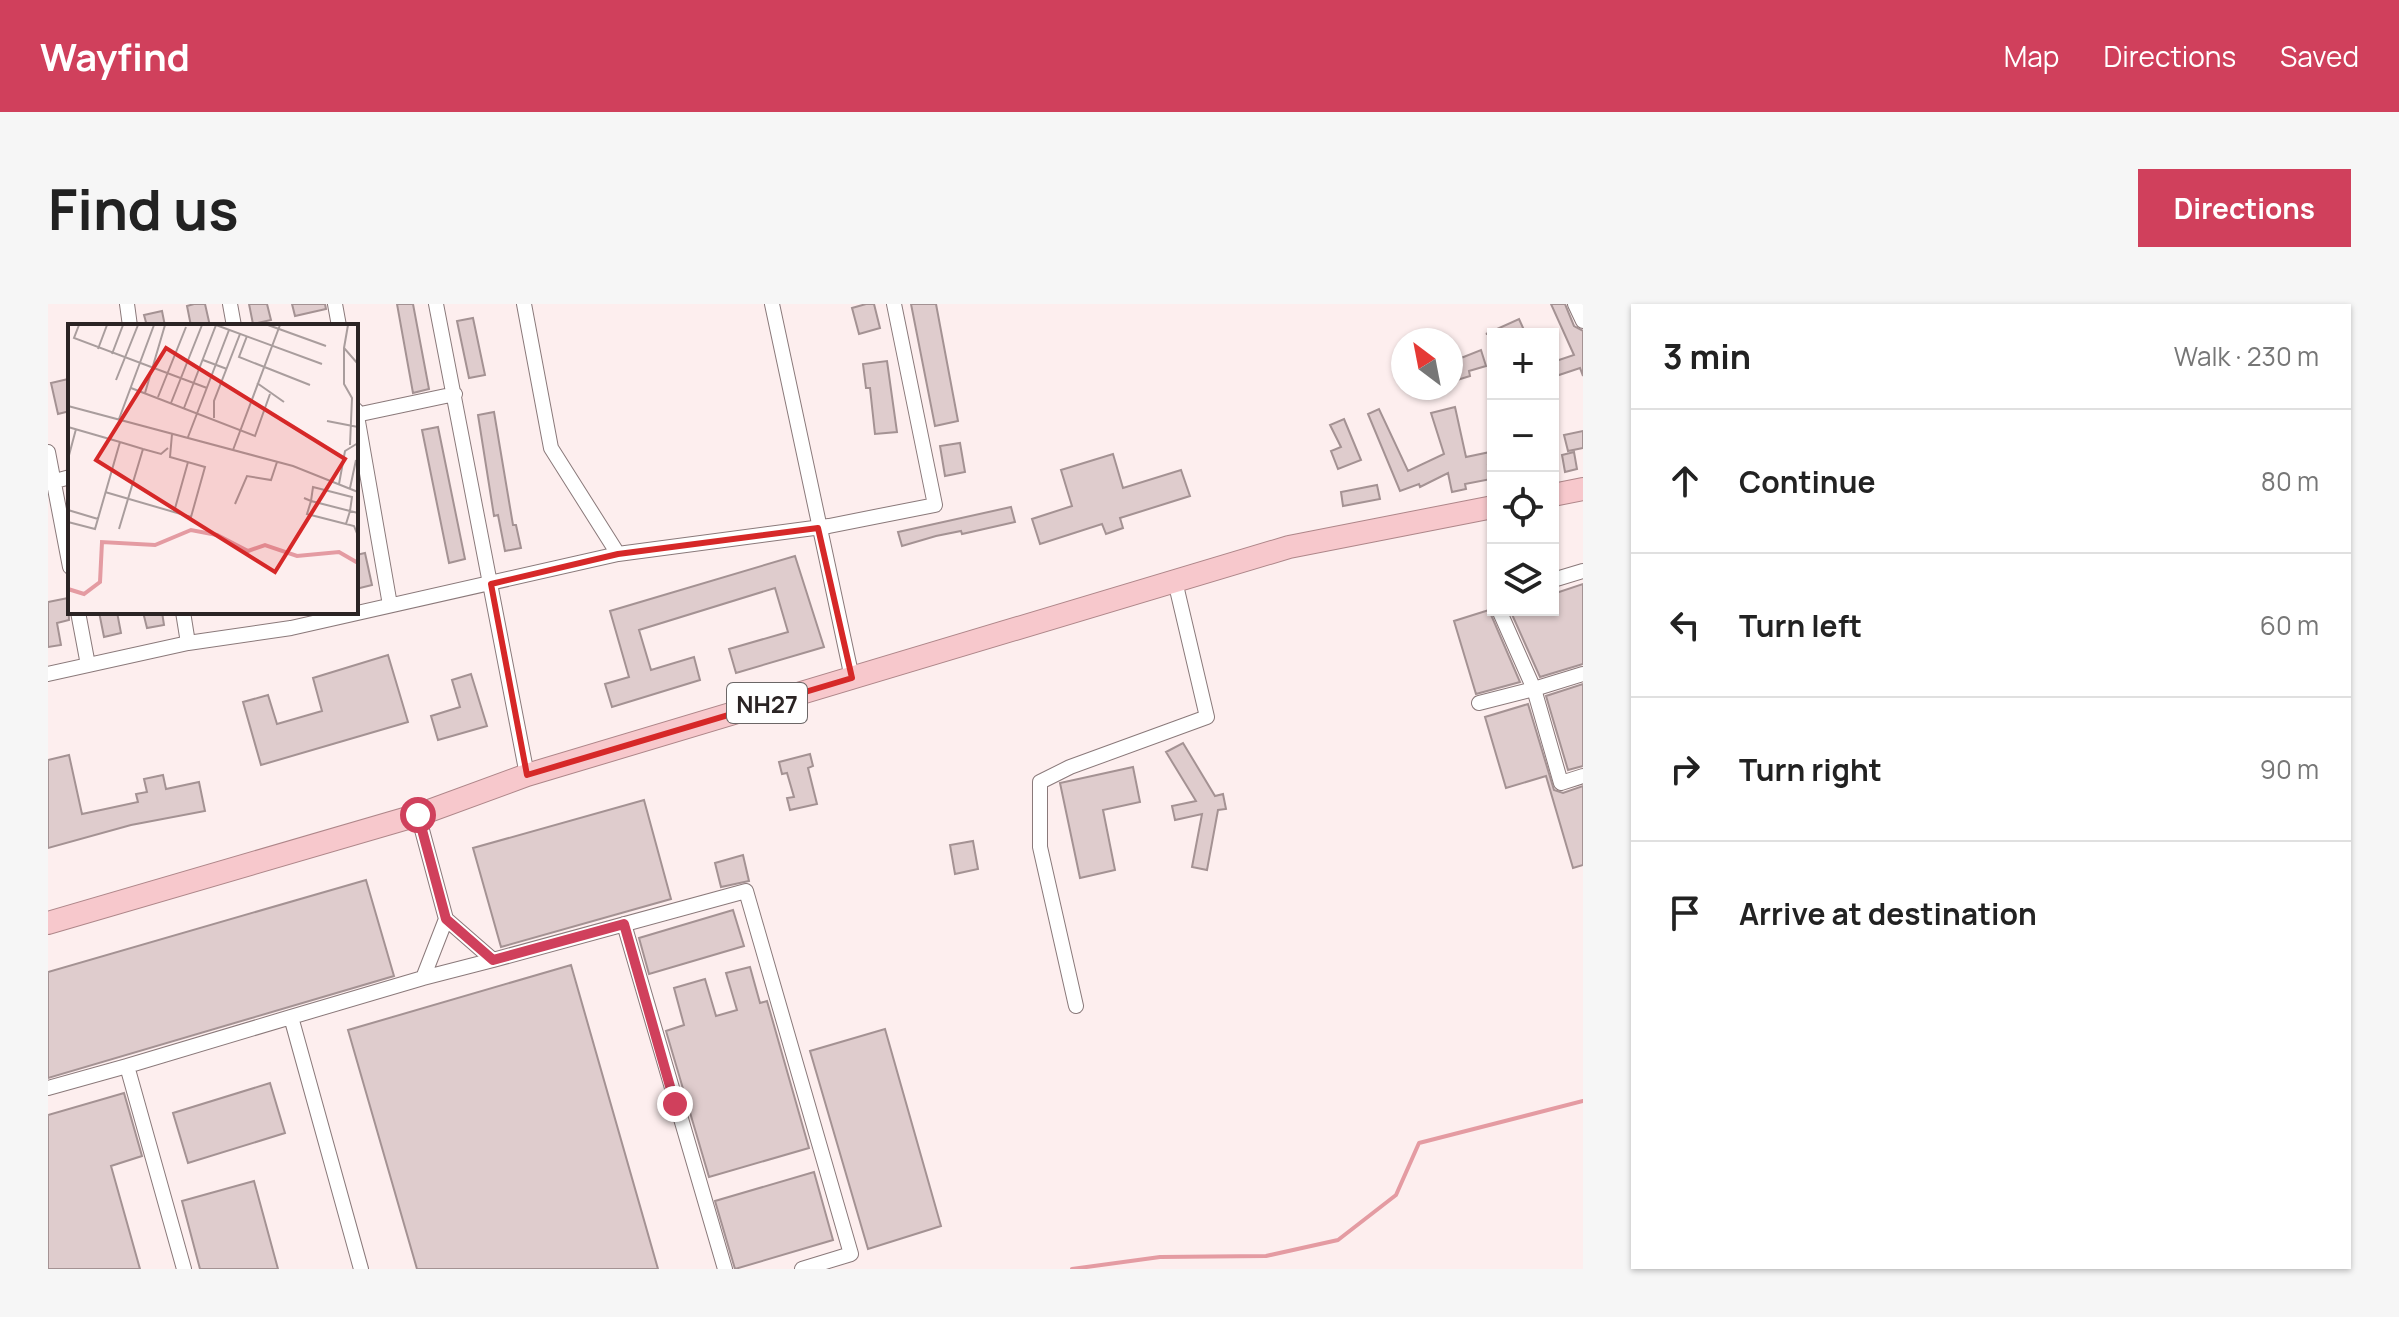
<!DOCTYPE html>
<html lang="en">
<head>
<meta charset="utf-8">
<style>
	:root { --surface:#fff; --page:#f6f6f6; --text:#222; --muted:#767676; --line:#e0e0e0; --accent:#d0405c }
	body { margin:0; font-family:Manrope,sans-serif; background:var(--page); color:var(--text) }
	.controls { position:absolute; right:24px; top:24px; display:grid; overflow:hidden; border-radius:0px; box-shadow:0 2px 6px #0004 }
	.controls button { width:72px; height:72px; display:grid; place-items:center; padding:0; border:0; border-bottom:2px solid var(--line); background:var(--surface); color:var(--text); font:40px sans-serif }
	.compass { position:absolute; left:1343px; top:24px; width:72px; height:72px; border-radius:50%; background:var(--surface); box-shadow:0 2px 6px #0004; rotate:328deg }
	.stop { position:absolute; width:24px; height:24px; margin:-18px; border:6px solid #d0405c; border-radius:50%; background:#fff }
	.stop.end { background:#d0405c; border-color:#fff; box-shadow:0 2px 8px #0008 }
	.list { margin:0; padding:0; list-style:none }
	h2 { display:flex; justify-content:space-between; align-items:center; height:104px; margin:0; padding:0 32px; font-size:34px }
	h2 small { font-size:26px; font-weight:400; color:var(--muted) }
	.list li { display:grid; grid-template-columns:52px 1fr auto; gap:24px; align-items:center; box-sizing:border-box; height:144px; padding:0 32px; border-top:2px solid var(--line) }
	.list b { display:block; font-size:30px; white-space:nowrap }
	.list em { font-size:26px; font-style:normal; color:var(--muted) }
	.icon { flex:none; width:44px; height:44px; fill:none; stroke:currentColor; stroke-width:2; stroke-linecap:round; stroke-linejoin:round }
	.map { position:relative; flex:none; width:1535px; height:965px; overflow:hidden; border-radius:0px }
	header { display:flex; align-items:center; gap:48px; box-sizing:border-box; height:112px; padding:0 40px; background:var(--accent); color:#fff }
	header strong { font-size:38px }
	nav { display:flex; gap:44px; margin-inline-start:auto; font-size:28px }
	.intro { display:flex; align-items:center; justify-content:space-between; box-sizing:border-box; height:192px; padding:0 48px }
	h1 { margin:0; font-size:56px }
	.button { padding:20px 36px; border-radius:0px; background:var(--accent); color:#fff; font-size:28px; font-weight:700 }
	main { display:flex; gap:48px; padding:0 48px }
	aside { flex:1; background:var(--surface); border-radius:0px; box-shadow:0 2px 6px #0004 }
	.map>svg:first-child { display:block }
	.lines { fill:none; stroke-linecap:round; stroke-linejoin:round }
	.stream { stroke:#e49ba2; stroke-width:4 }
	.building { fill:#dfcccd; stroke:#a49293; stroke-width:2 }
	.minor-casing { stroke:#8a797a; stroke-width:16 }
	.trunk-casing { stroke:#ae8689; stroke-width:24 }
	.minor { stroke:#fff; stroke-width:14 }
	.trunk { stroke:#f7c8cc; stroke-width:22 }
	.route { stroke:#d0405c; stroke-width:10 }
	.marked { fill:none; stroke:#d62828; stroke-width:6; stroke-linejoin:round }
	.labels { text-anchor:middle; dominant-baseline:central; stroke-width:6; stroke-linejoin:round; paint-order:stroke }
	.shield { fill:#fff; stroke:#6b6666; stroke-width:2 }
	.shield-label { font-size:24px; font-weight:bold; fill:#2b2424 }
	.inset-river { fill:none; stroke:#e49ba2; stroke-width:4 }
	.inset-road { fill:none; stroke:#a99d9d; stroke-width:2 }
	.view { fill:#d62828; fill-opacity:0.15; stroke:#d62828; stroke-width:4 }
	.inset-edge { fill:none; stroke:#2b2424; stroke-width:4 }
</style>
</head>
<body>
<header>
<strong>Wayfind</strong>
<nav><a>Map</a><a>Directions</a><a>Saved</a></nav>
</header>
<div class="intro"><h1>Find us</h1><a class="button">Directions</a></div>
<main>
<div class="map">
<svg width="1535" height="965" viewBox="0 0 1535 965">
	<rect width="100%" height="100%" fill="#fdeeee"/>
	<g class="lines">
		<path class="stream" d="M1024,965L1112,953L1218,952L1290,936L1348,891L1371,839L1535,797"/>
	</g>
	<path class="building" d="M146,0H157L162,22H143L139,2Z
		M201,0H219L223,16L205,20Z
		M244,0H277L278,5L247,12Z
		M349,0H365L381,85L365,89Z
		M818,0H826L832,24L811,30L804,4Z
		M863,0H888L910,117L887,122Z
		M1503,0H1517L1526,22L1535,27V72L1532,64L1505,73V58L1526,51Z
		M114,7L117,22H99L96,11Z
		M425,14L437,71L421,74L409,17Z
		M1471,15L1476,26L1468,30H1438Z
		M1433,46L1438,62L1421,67L1422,72L1403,78V58Z
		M839,57L849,128L827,130L822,84H818L815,60Z
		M20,75L22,107L10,110L3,79Z
		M1407,103L1418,153L1442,148L1445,160L1440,161L1443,175L1417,180L1418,185L1404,188L1400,169L1372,183L1371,180L1352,187L1320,110L1331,105L1360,167L1396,150L1383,109Z
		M446,108L465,221H468L473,244L457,247L450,211L446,212L430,111Z
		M1296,115L1313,156L1290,165L1283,147L1293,143L1282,121Z
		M390,123L417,255L401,259L374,126Z
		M1535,127V144L1520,147L1516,131Z
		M912,139L917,168L897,172L892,142Z
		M1526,148L1529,165L1517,168L1514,151Z
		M1065,150L1075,184L1133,166L1142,192L1072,214L1075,224L1058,230L1054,220L992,240L984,215L1024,202L1013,166Z
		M1329,181L1332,195L1295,202L1293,188Z
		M963,203L967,218L914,230L913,227L888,232L854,242L850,228Z
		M317,249L324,281L308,285V251Z
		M747,252L776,343L688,369L681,345L740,328L727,284L591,326L603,366L646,353L652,376L564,403L557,380L581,373L562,307Z
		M1535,280V360L1492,373L1462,306H1505V290Z
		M20,294L21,316L9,319L13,341L0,343V298Z
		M1441,306L1472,378L1428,390L1406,317Z
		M51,308H69L73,329L56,333Z
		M95,308H114L116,321L99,324Z
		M340,351L360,418L213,461L195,398L220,391L229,420L274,407L265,374Z
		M423,370L439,422L390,436L383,412L412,403L404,376Z
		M1535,380V462L1520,466L1498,392Z
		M1480,400L1506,486L1515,489L1535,482V561L1525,564L1498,472L1458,484L1437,413Z
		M1135,439L1167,492L1175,490L1178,505L1170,506L1159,566L1144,563L1154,510L1127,516L1124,502L1148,497L1118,448Z
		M762,450L765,462L760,464L769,500L742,506L739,494L746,493L739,469L734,470L731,458Z
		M21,451L34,510L90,498L88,490L99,488L96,475L115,471L118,485L151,478L157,507L83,521L0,544V456Z
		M1085,463L1092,498L1055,506L1067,566L1032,574L1012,479Z
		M596,496L623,595L453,643L425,544Z
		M925,537L930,565L907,570L902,541Z
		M695,551L701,577L673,583L667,559Z
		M318,576L346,672L0,774V668Z
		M685,606L696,642L601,670L591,634Z
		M523,661L610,965H369L300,726Z
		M702,663L712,699L719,697L761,844L661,873L618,727L636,721L626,684L657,675L668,712L689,706L678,669Z
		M837,725L893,922L820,945L762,747Z
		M222,779L237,829L140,859L125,809Z
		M76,789L94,852L63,862L92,965H0V811Z
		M766,868L785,936L687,965L667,897Z
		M206,877L230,965H152L134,897Z"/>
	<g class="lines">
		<g class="minor-casing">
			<path id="minor" d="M79,0L82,22
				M182,0L186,22
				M287,0L291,22
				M388,0L479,471
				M476,0L503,144L570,250
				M724,0L804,374
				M1527,0L1535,17
				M308,106L342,301
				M308,111L407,90
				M0,148L22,263
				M0,179L22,173
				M1505,276L1535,267
				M30,308L40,361
				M135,308L140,339
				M0,370L140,339L243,324L570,250L781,222L887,201L846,0
				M1535,370L1486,385L1513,479L1535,472
				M1431,399L1486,385L1451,306
				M370,511L398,615L445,656L698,587L803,950L754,965
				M576,620L677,965
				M375,674L445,656
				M1028,702L992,543V478L1022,463L1159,413L1127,277
				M0,784L79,762
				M136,965L79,762L243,713
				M313,965L243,713L375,674L398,615"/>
		</g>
		<g class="trunk-casing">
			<path id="trunk" d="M1505,191L1535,185
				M0,619L370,511L479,471L1241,243L1445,203"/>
		</g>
		<use href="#minor" class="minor"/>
		<use href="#trunk" class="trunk"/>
	</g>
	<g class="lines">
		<path class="route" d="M370,511L398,615L445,656L576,620L627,800"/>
	</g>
	<path class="marked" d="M770,224L804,374L479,471L443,280L570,250Z"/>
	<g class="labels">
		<rect class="shield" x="679" y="379" width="80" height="40" rx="6"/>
		<g class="shield-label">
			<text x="719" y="399">NH27</text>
		</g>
	</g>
	<g transform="translate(20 20)">
		<rect width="290" height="290" fill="#fdeeee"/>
		<path class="inset-river" d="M0,265L16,270L32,258L34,218L87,221L123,206L149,211L180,227L197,221L229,232L271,228L290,239"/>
		<path class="inset-road" d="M11,1L6,14L139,64M148,1L254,40M200,1L258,22M280,1L276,24L290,40M179,12L171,33L242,61M276,24V60L284,74L282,121M30,25L39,1M44,30L55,1M135,36L159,45M48,56L70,1M189,59L216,78M63,64L187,112L202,70M77,69L97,1M90,73L118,3M103,79L134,1M0,82L225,142L290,168M116,84L148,1M146,94V77L172,10M51,95L86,1M259,97L290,103M0,103L52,118M120,113L161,6M165,126L212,1M0,135L8,105M271,160L277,127L290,119M282,164L288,136M37,168L123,193L137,143L102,133L104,110M236,174L243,177L245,163L284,173L282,187L290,189M167,180L179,152L203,156L209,138M0,186L30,195M106,188L120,138M0,198L27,205L52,118L75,125M278,200L282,187L243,177L239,190L278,200L286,202L290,212M51,205L75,125L93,130L100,124"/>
		<path class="view" d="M98,24L277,135L207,248L28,136Z"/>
		<rect width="290" height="290" class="inset-edge"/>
	</g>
</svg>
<div class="controls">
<button>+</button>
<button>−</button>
<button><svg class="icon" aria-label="locate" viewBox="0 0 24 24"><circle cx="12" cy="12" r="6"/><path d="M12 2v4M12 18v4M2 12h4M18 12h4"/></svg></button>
<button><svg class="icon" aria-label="layers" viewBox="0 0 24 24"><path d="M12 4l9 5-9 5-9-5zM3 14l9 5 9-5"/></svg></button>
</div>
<svg class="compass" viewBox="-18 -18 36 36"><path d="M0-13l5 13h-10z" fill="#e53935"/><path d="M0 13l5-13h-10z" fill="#767676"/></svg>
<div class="stop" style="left:370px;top:511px"></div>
<div class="stop end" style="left:627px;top:800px"></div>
</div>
<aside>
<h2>3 min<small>Walk · 230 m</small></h2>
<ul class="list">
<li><svg class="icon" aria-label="ahead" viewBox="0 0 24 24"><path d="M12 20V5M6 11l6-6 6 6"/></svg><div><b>Continue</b></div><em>80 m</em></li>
<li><svg class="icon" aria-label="left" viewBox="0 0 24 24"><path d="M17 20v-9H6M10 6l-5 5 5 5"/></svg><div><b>Turn left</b></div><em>60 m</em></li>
<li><svg class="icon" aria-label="right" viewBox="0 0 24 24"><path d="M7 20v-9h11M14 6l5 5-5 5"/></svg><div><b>Turn right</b></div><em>90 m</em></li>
<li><svg class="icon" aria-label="arrive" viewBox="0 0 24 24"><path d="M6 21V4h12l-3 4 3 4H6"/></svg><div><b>Arrive at destination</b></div></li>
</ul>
</aside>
</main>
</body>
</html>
